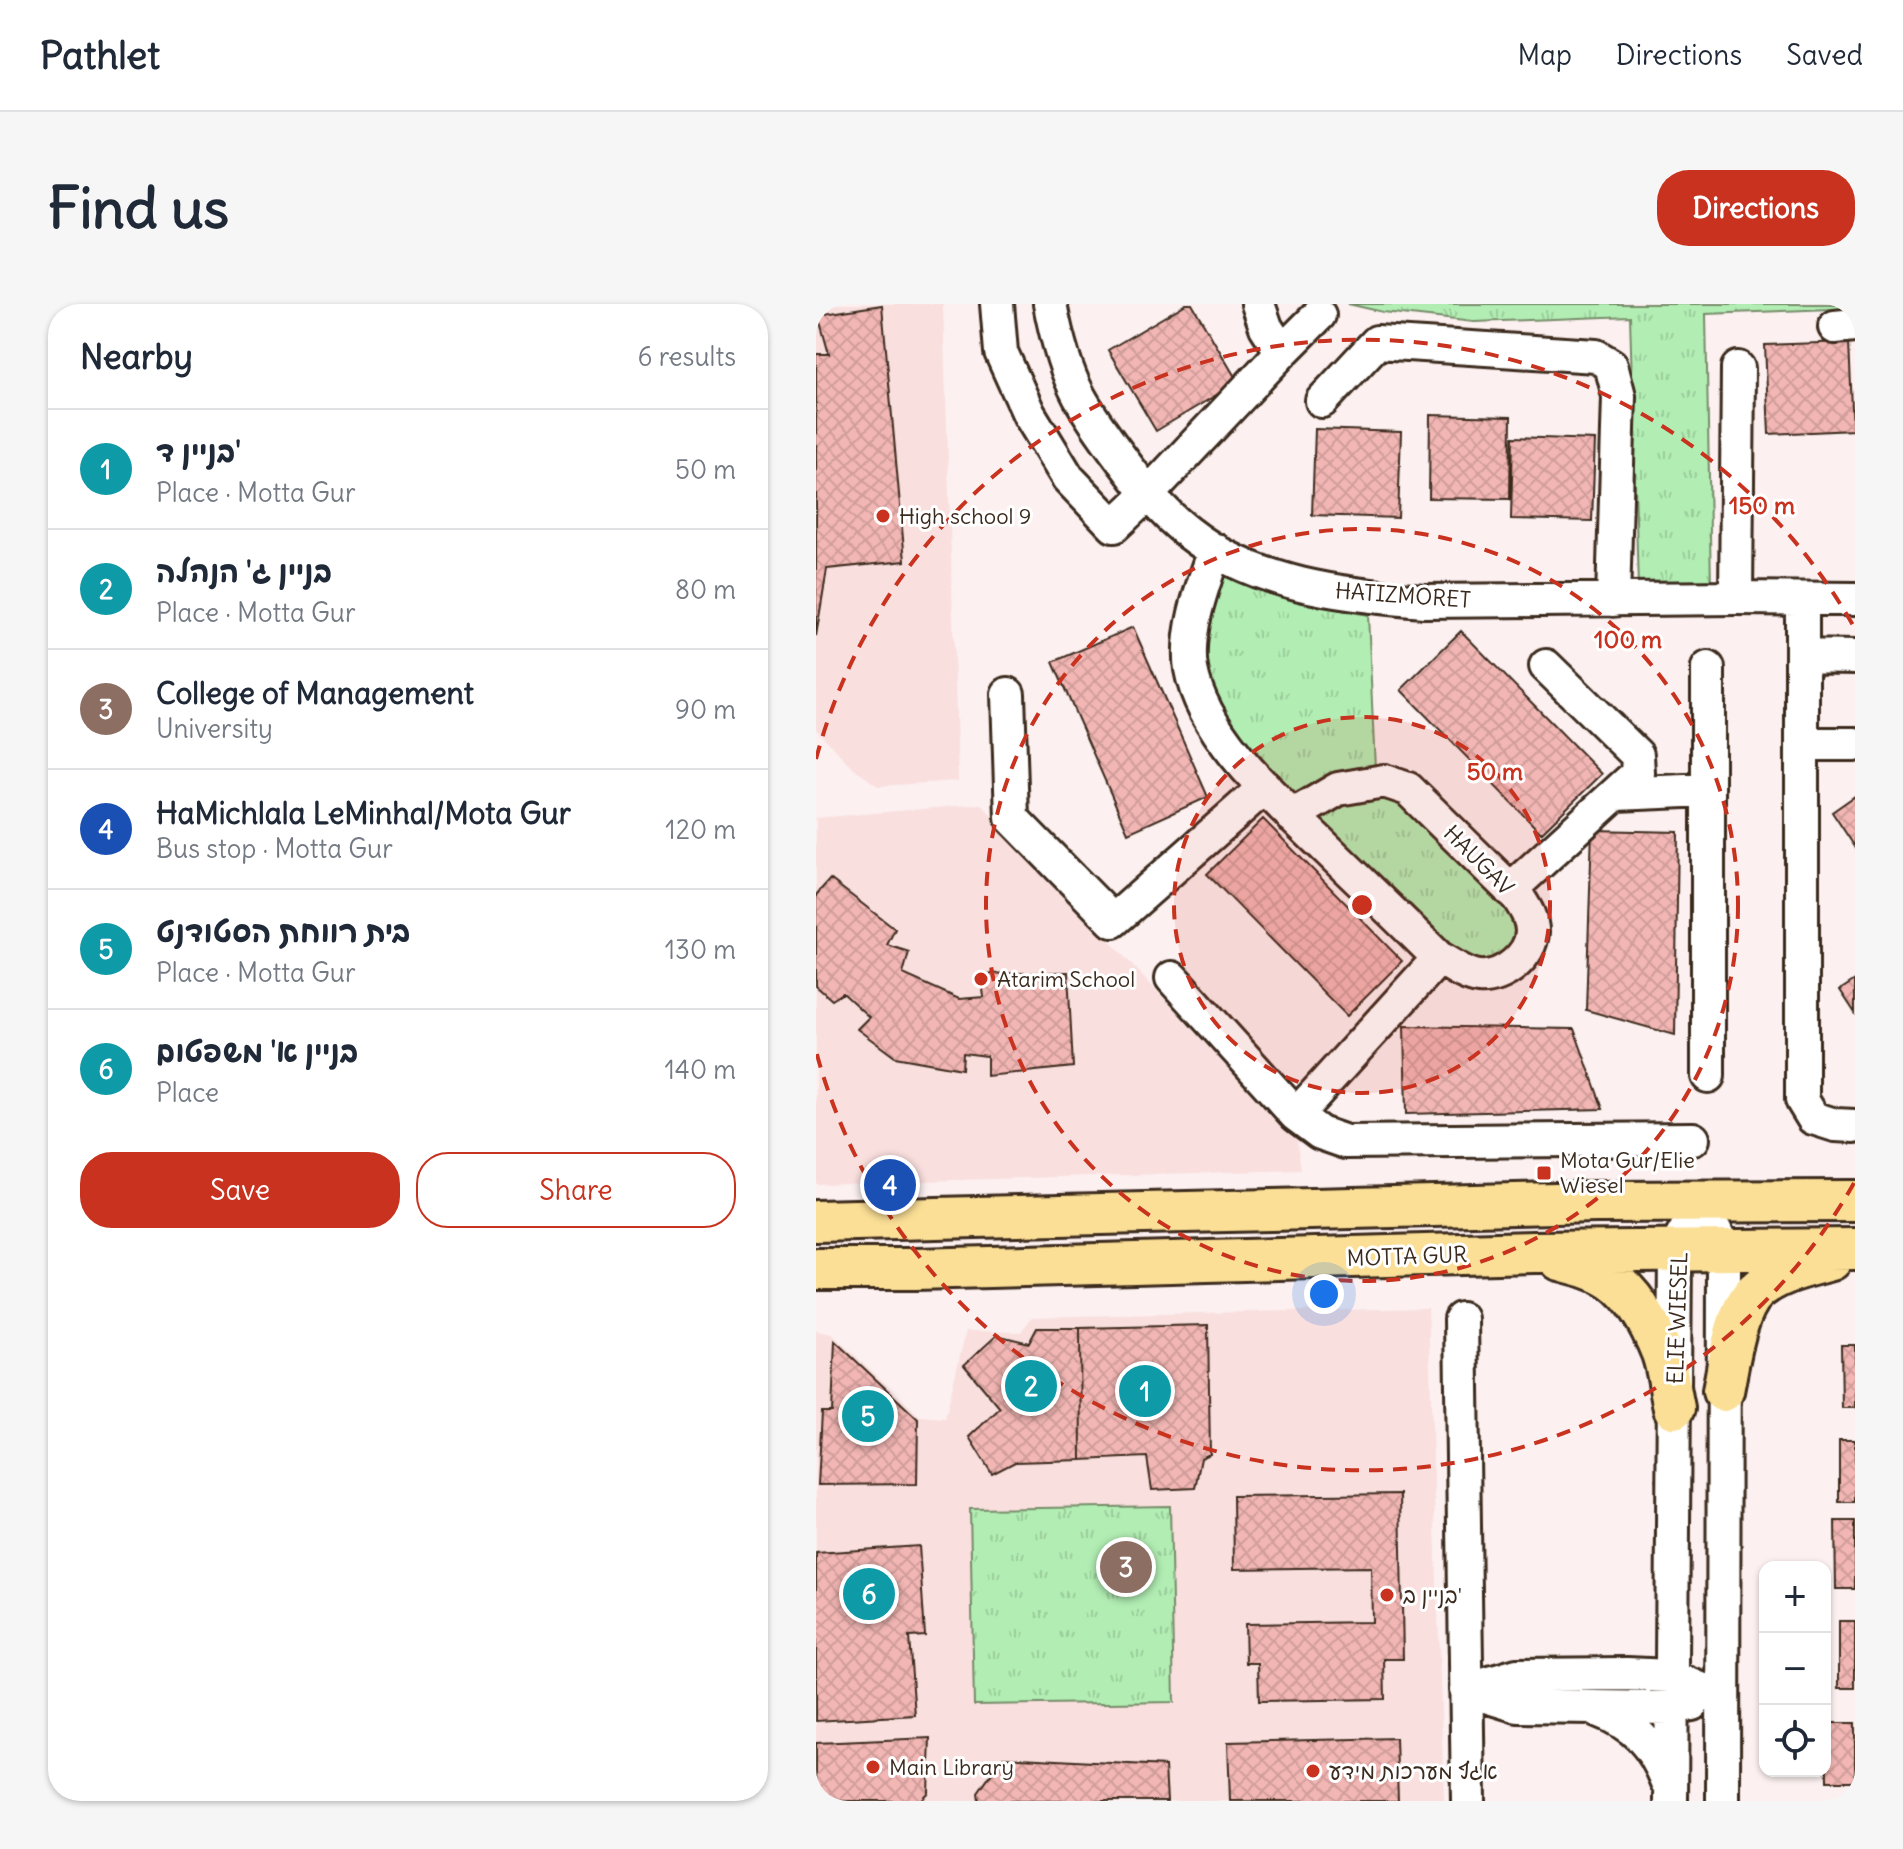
<!DOCTYPE html>
<html lang="en">
<head>
<meta charset="utf-8">
<style>
	:root { --surface:#fff; --page:#f6f6f7; --text:#1f2937; --muted:#747a83; --line:#e0e1e3; --accent:#c8321e }
	body { margin:0; font-family:Delius,"Playpen Sans Hebrew",sans-serif; background:var(--page); color:var(--text) }
	.controls { position:absolute; right:24px; bottom:24px; display:grid; overflow:hidden; border-radius:16px; box-shadow:0 2px 6px #0004 }
	.controls button { width:72px; height:72px; display:grid; place-items:center; padding:0; border:0; border-bottom:2px solid var(--line); background:var(--surface); color:var(--text); font:40px sans-serif }
	.you { position:absolute; left:508px; top:990px; width:28px; height:28px; margin:-20px; border:6px solid #fff; border-radius:50%; background:#1a73e8; box-shadow:0 0 0 12px #1a73e833 }
	.badge { display:grid; place-items:center; width:52px; height:52px; border-radius:50%; background:var(--accent); color:#fff; font-size:26px; font-weight:700 }
	.pin { position:absolute; translate:-50% -50%; border:4px solid #fff; box-shadow:0 2px 8px #0006 }
	.list { margin:0; padding:0; list-style:none }
	h2 { display:flex; justify-content:space-between; align-items:center; height:104px; margin:0; padding:0 32px; font-size:34px }
	h2 small { font-size:26px; font-weight:400; color:var(--muted) }
	.list li { display:grid; grid-template-columns:52px 1fr auto; gap:24px; align-items:center; box-sizing:border-box; height:120px; padding:0 32px; border-top:2px solid var(--line) }
	.list b { display:block; font-size:30px; white-space:nowrap }
	.list p { margin:0; font-size:26px; white-space:nowrap; color:var(--muted) }
	.list em { font-size:26px; font-style:normal; color:var(--muted) }
	.actions { display:flex; gap:16px; padding:24px 32px }
	.actions a { flex:1; padding:18px 0; border:2px solid var(--accent); border-radius:32px; text-align:center; font-size:28px; color:var(--accent) }
	.actions .main { background:var(--accent); color:#fff }
	.icon { flex:none; width:44px; height:44px; fill:none; stroke:currentColor; stroke-width:2; stroke-linecap:round; stroke-linejoin:round }
	.map { position:relative; flex:none; width:1039px; height:1497px; overflow:hidden; border-radius:32px }
	header { display:flex; align-items:center; gap:48px; box-sizing:border-box; height:112px; padding:0 40px; background:var(--surface); border-bottom:2px solid var(--line) }
	header strong { font-size:38px }
	nav { display:flex; gap:44px; margin-inline-start:auto; font-size:28px }
	.intro { display:flex; align-items:center; justify-content:space-between; box-sizing:border-box; height:192px; padding:0 48px }
	h1 { margin:0; font-size:56px }
	.button { padding:20px 36px; border-radius:32px; background:var(--accent); color:#fff; font-size:28px; font-weight:700 }
	main { display:flex; gap:48px; padding:0 48px }
	aside { flex:1; background:var(--surface); border-radius:32px; box-shadow:0 2px 6px #0004 }
	.map>svg:first-child { display:block }
	.built { fill:#f9dfde }
	.grass { fill:url(#grass-tufts); stroke:#768c69; stroke-width:2 }
	.building { fill:url(#building-cross-hatch); stroke:#3b2a1e; stroke-width:2 }
	.lines { fill:none; stroke-linecap:round; stroke-linejoin:round }
	.minor-casing { stroke:#3b2a1e; stroke-width:38 }
	.major-casing { stroke:#3b2a1e; stroke-width:46 }
	.minor { stroke:#fff; stroke-width:32 }
	.major { stroke:#fbdf96; stroke-width:40 }
	.ring { fill:none; stroke:#c8321e; stroke-width:4; stroke-dasharray:14 10 }
	.poi-dot { fill:#c8321e; stroke:#fff; stroke-width:3 }
	.labels { text-anchor:middle; dominant-baseline:central; stroke-width:6; stroke-linejoin:round; paint-order:stroke }
	.poi-label { font-size:22px; fill:#3b2a1e; stroke:#fff; text-anchor:start }
	.street-label { font-size:22px; fill:#3b2a1e; stroke:#fff }
	.centre { fill:#c8321e; stroke:#fff; stroke-width:4 }
	.ring-label { font-size:24px; text-anchor:middle; font-weight:bold; fill:#c8321e; stroke:#fff; stroke-width:6; stroke-linejoin:round; paint-order:stroke }
</style>
</head>
<body>
<header>
<strong>Pathlet</strong>
<nav><a>Map</a><a>Directions</a><a>Saved</a></nav>
</header>
<div class="intro"><h1>Find us</h1><a class="button">Directions</a></div>
<main>
<aside>
<h2>Nearby<small>6 results</small></h2>
<ul class="list">
<li><span class="badge" style="background:#0f9aa8">1</span><div><b>בניין ד'</b><p>Place · Motta Gur</p></div><em>50 m</em></li>
<li><span class="badge" style="background:#0f9aa8">2</span><div><b>בניין ג' הנהלה</b><p>Place · Motta Gur</p></div><em>80 m</em></li>
<li><span class="badge" style="background:#8d6e63">3</span><div><b>College of Management</b><p>University</p></div><em>90 m</em></li>
<li><span class="badge" style="background:#1a4fb4">4</span><div><b>HaMichlala LeMinhal/Mota Gur</b><p>Bus stop · Motta Gur</p></div><em>120 m</em></li>
<li><span class="badge" style="background:#0f9aa8">5</span><div><b>בית רווחת הסטודנט</b><p>Place · Motta Gur</p></div><em>130 m</em></li>
<li><span class="badge" style="background:#0f9aa8">6</span><div><b>בניין א' משפטום</b><p>Place</p></div><em>140 m</em></li>
</ul>
<div class="actions"><a class="main">Save</a><a>Share</a></div>
</aside>
<div class="map">
<svg width="1039" height="1497" viewBox="0 0 1039 1497">
	<defs>
		<pattern id="grass-tufts" width="24" height="20" patternUnits="userSpaceOnUse" patternTransform="scale(2)"><rect width="24" height="20" fill="#b2eeb4"/><path d="M3 7l-1-3M5 7V3M7 7l1-3M15 17l-1-3M17 17v-4M19 17l1-3" fill="none" stroke="#9acc9a"/></pattern>
		<pattern id="building-cross-hatch" width="8" height="8" patternUnits="userSpaceOnUse" patternTransform="scale(2)"><rect width="8" height="8" fill="#f2b6b4"/><path d="M0 0l8 8M0 8l8-8" fill="none" stroke="#d09d9a"/></pattern>
	</defs>
	<rect width="100%" height="100%" fill="#fcf0f0"/>
	<filter id="ink" filterUnits="userSpaceOnUse"><feTurbulence type="fractalNoise" baseFrequency=".0125" numOctaves="2"/><feDisplacementMap in="SourceGraphic" scale="16" xChannelSelector="R" yChannelSelector="G"/><feConvolveMatrix kernelMatrix="1 2 1 2 8 2 1 2 1" color-interpolation-filters="sRGB"/></filter>
	<g filter="url(#ink)">
		<path class="built" d="M0,0H127L142,477L62,482L38,465L0,425Z
			M165,500L481,836L485,866L0,880V514Z
			M612,1004L628,1497H0V1027L16,1030L104,1112L129,1114L150,1027L205,1028L216,1013Z"/>
		<path class="grass" d="M532,0H1039V4L890,10L895,284L822,283L814,12L658,18L567,8Z
			M406,263L484,298L552,311L559,465L482,499L429,444L384,371L389,321Z
			M568,484L706,614L693,656L648,661L488,513Z
			M354,1202L358,1398L158,1401L154,1205Z"/>
		<path class="building" d="M370,0H376L422,78L340,127L292,46Z
			M66,1L89,257L11,265L0,332V50H13L2,11Z
			M1033,38L1037,126L953,130L949,41Z
			M614,111L695,113L694,195L613,194Z
			M499,125L585,128L582,214L496,211Z
			M697,133L779,136L776,217L695,215Z
			M317,323L392,493L312,529L237,358Z
			M645,327L786,470L725,529L585,386Z
			M1039,492V543L1016,508Z
			M447,515L586,657L531,712L391,570Z
			M776,526L862,528L859,731L770,706Z
			M14,575L79,625L71,641L93,648L87,670L143,695L168,693L165,670L252,668L257,763L171,772V752L147,749L146,765L79,753L41,725L53,713L27,689L16,696L0,682V591Z
			M1039,676V709L1024,686Z
			M588,722L758,725L787,805L590,810Z
			M392,1021L394,1150L385,1154L379,1184L336,1186L331,1153L265,1156L264,1024Z
			M221,1024H264L265,1156L199,1158L176,1170L153,1133L184,1104L148,1061L181,1031L213,1039Z
			M19,1037L102,1115L101,1180L2,1181L6,1108H16Z
			M1025,1041H1039V1104H1026Z
			M1023,1136H1039V1198H1023Z
			M584,1190L587,1355H568L569,1395L443,1397L442,1359H430L429,1320L556,1318L555,1263L418,1265L417,1192Z
			M1019,1217H1039V1285H1020Z
			M103,1242L109,1332L93,1333L99,1411L0,1417V1249Z
			M1023,1317H1039V1384H1023Z
			M1010,1419H1039V1477H1011Z
			M114,1434L112,1488L104,1497H0V1439Z
			M580,1434L582,1497H414L412,1438Z
			M187,1453L349,1462L351,1497H163L162,1489Z"/>
		<g class="lines">
			<g class="minor-casing">
				<path id="minor" d="M181,0L185,48L213,110L252,174L298,222L333,189L466,48L450,23L442,0
					M234,0C240,31 248,64 263,92C275,114 289,133 304,153C324,180 346,209 373,229C439,281 528,291 608,297L920,294L1039,295
					M1019,23L1039,21
					M466,48L503,11
					M506,97L561,38L780,52L795,61L803,92L797,296
					M399,246C387,281 369,327 375,365C387,434 465,500 513,547C550,583 587,618 623,654C636,661 648,671 663,673C687,675 715,652 716,628C716,614 709,604 702,593L592,485L568,477L522,485L476,512
					M920,294L922,64
					M986,295V796L997,814L1019,821L1039,822
					M986,352L1039,353
					M192,390L196,514L297,617L449,483
					M986,440H1039
					M800,490L892,486
					M694,586L822,469L821,451L730,362
					M356,674L480,811L504,829L530,838L877,835
					M892,772V364
					M480,811L623,654
					M899,926L908,945L907,1497
					M645,1015L652,1497
					M650,1386L701,1371L811,1370L854,1372L906,1394
					M650,1386L702,1402L854,1404L876,1400
					M781,1406C818,1420 837,1440 852,1478
					M855,1497L859,945L885,899"/>
			</g>
			<g class="major-casing">
				<path id="major" d="M0,917L780,898L1039,897
					M744,956C763,961 781,965 797,976C820,992 836,1024 846,1049C852,1066 854,1086 858,1104
					M0,965H99L718,948L1039,945
					M907,1087C913,1058 919,1007 940,987C960,969 990,963 1015,956"/>
			</g>
			<use href="#minor" class="minor"/>
			<use href="#major" class="major"/>
		</g>
	</g>
	<circle cx="546" cy="601" r="188" fill="#c8321e" fill-opacity=".12"/>
	<g class="ring">
		<circle cx="546" cy="601" r="188"/>
		<circle cx="546" cy="601" r="376"/>
		<path d="M1038 879A565 565 0 0 1 0 747M0 455A565 565 0 0 1 1038 323"/>
	</g>
	<g class="poi-dot">
		<circle cx="67" cy="212" r="8"/>
		<circle cx="165" cy="675" r="8"/>
		<rect x="720" y="861" width="16" height="16" rx="4"/>
		<circle cx="571" cy="1291" r="8"/>
		<circle cx="57" cy="1463" r="8"/>
		<circle cx="497" cy="1467" r="8"/>
	</g>
	<g class="labels">
		<g class="poi-label">
			<text x="83" y="212">High school 9</text>
			<text x="181" y="675">Atarim School</text>
			<text x="744" y="856">Mota Gur/Elie<tspan x="744" dy="25">Wiesel</tspan></text>
			<text x="587" y="1291">בניין ב'</text>
			<text x="73" y="1463">Main Library</text>
			<text x="513" y="1467">אגף מערכות מידע</text>
		</g>
		<g class="street-label">
			<text transform="translate(587 291) rotate(4)">HATIZMORET</text>
			<text transform="translate(663 556) rotate(45)">HAUGAV</text>
			<text transform="translate(591 952) rotate(-2)">MOTTA GUR</text>
			<text transform="translate(861 1014) rotate(-88)">ELIE WIESEL</text>
		</g>
	</g>
	<circle cx="546" cy="601" r="12" class="centre"/>
	<g class="ring-label">
		<text x="946" y="210">150 m</text>
		<text x="812" y="344">100 m</text>
		<text x="679" y="476">50 m</text>
	</g>
</svg>
<div class="controls">
<button>+</button>
<button>−</button>
<button><svg class="icon" aria-label="locate" viewBox="0 0 24 24"><circle cx="12" cy="12" r="6"/><path d="M12 2v4M12 18v4M2 12h4M18 12h4"/></svg></button>
</div>
<div class="you"></div>
<div class="pin badge" style="left:329px;top:1087px;background:#0f9aa8">1</div>
<div class="pin badge" style="left:215px;top:1082px;background:#0f9aa8">2</div>
<div class="pin badge" style="left:310px;top:1263px;background:#8d6e63">3</div>
<div class="pin badge" style="left:74px;top:881px;background:#1a4fb4">4</div>
<div class="pin badge" style="left:52px;top:1112px;background:#0f9aa8">5</div>
<div class="pin badge" style="left:53px;top:1290px;background:#0f9aa8">6</div>
</div>
</main>
</body>
</html>
